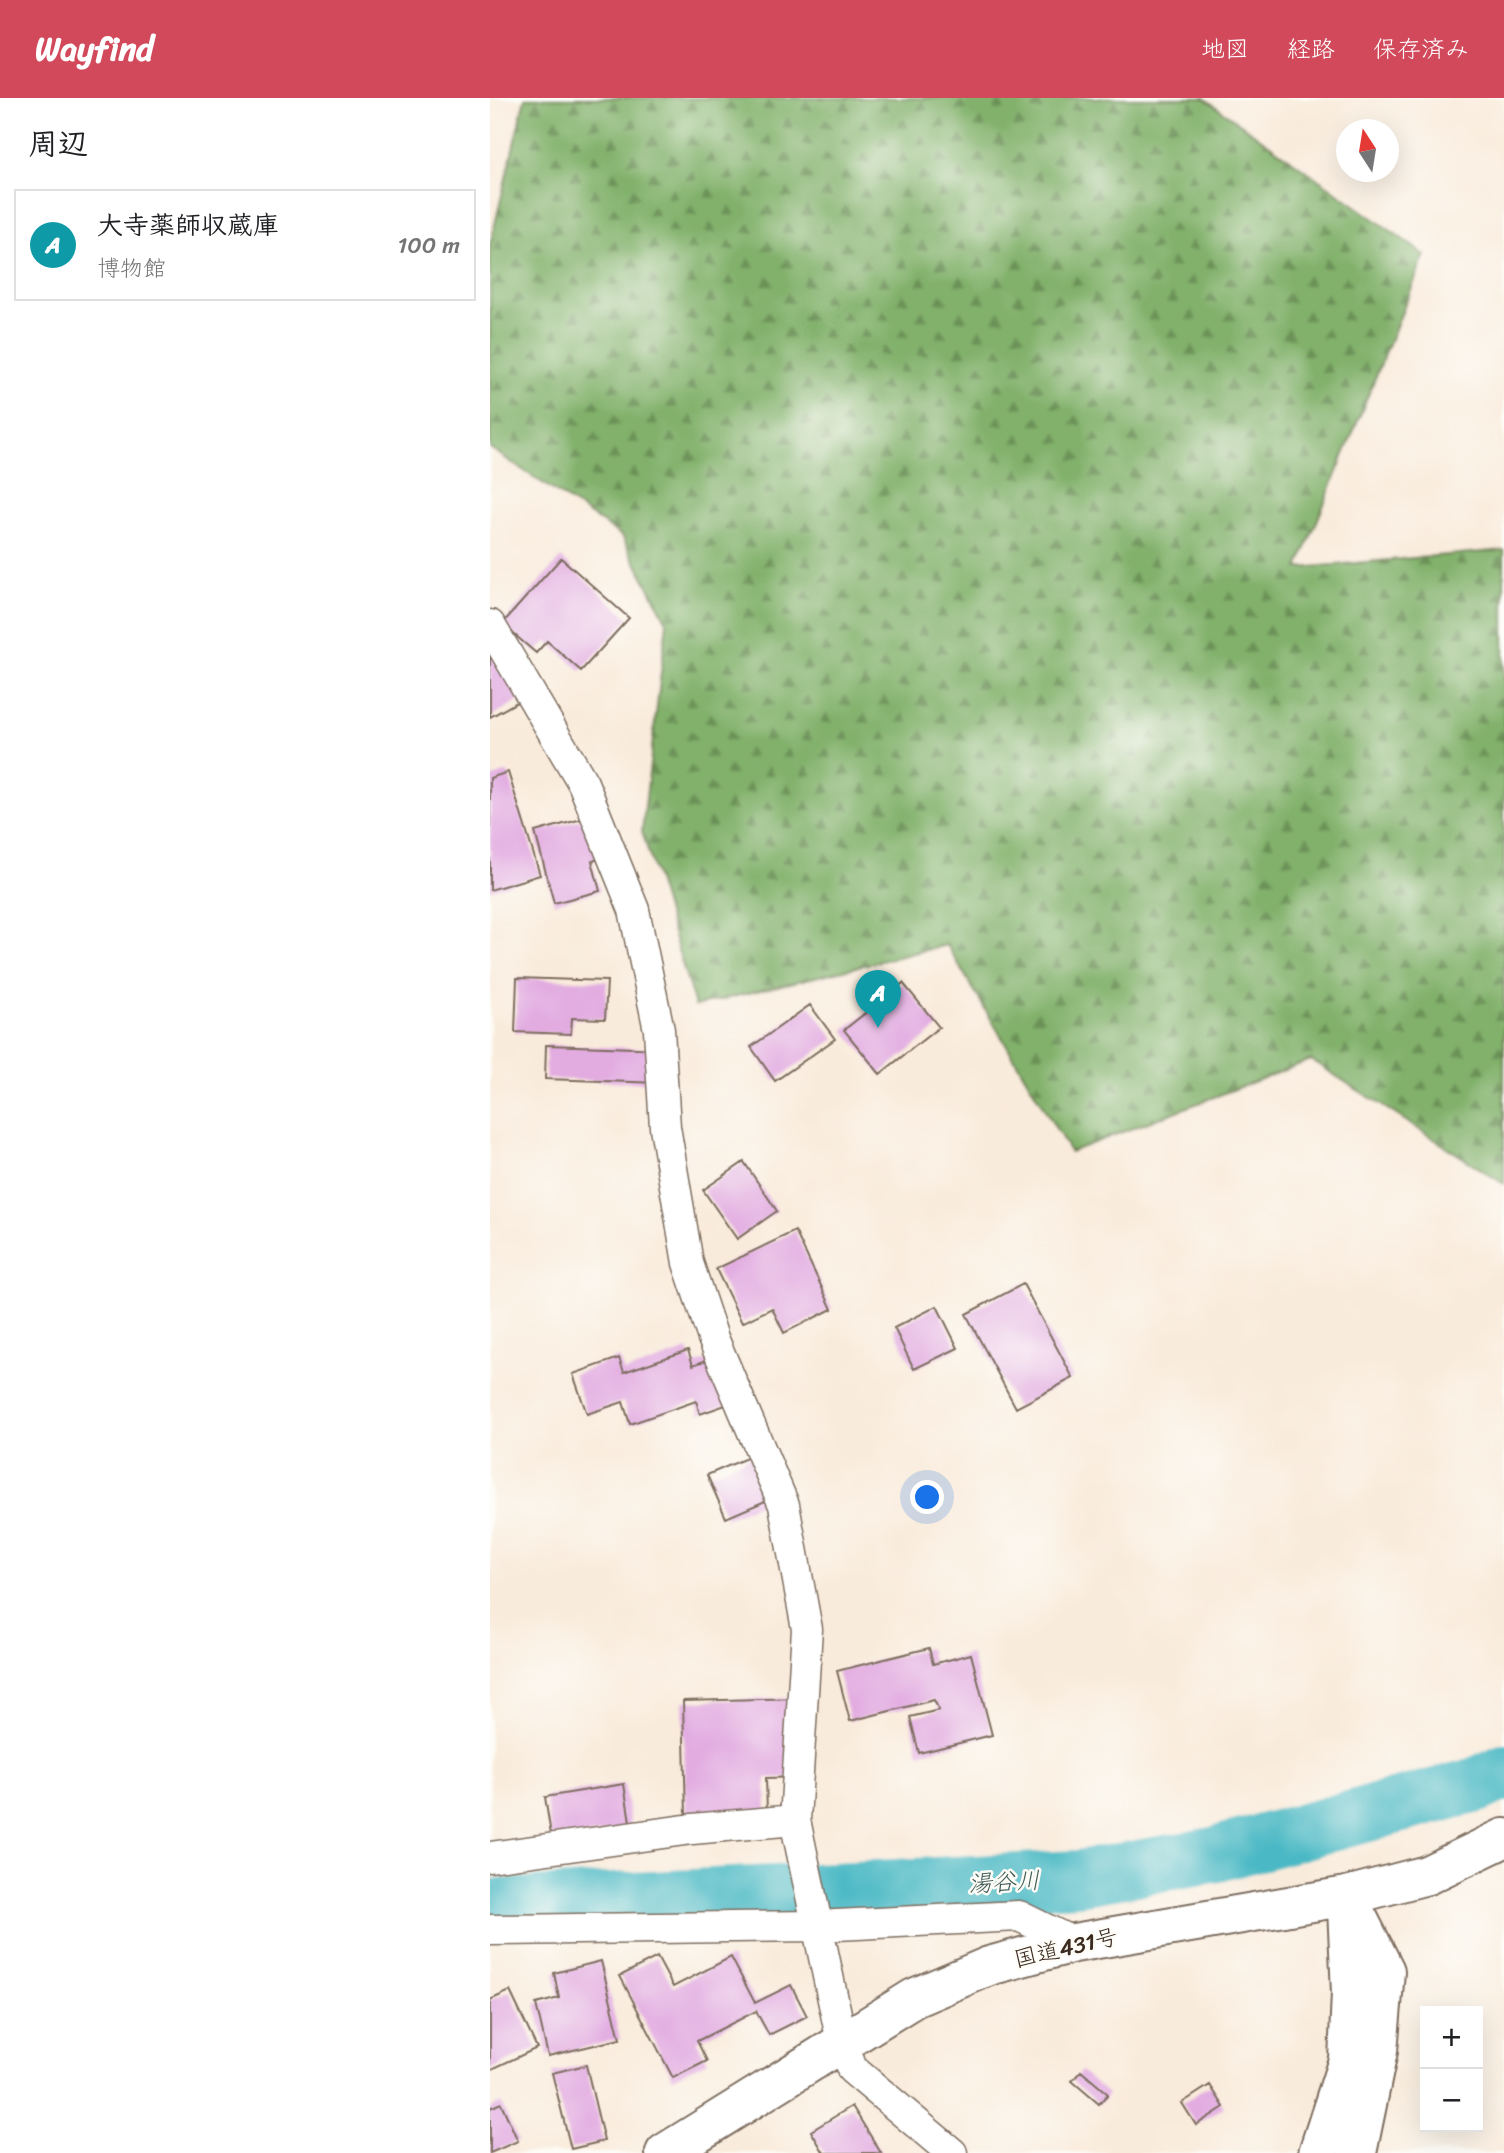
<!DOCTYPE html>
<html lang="ja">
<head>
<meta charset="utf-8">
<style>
	:root { --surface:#fff; --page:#f6f6f6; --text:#202124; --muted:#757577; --line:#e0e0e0; --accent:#d1495b }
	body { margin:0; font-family:Sriracha,"Klee One",sans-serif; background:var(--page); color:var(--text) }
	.controls { position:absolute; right:21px; bottom:21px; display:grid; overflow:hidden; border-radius:0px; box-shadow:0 7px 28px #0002 }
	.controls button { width:63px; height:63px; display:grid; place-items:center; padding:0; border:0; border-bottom:2px solid var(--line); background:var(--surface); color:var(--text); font:35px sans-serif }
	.compass { position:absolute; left:846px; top:21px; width:63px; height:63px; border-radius:50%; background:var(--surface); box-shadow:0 7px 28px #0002; rotate:348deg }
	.you { position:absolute; left:438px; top:1400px; width:24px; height:24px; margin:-18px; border:5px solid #fff; border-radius:50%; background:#1a73e8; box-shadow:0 0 0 10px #1a73e833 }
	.badge { display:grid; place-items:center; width:46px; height:46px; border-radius:50%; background:var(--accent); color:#fff; font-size:23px; font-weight:700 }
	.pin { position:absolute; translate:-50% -58px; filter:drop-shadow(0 2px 4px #0008) }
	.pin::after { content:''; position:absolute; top:37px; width:24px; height:21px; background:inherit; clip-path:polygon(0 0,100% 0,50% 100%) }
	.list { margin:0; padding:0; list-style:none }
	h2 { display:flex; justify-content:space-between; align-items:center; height:91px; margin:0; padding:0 28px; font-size:30px }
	h2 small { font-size:23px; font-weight:400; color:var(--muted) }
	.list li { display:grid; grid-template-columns:46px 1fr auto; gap:21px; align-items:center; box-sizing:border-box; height:112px; margin:0 14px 14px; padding:0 14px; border:2px solid var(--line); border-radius:0px }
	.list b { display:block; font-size:26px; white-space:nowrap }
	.list p { margin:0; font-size:23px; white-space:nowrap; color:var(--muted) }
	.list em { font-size:23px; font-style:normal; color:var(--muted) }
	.map { position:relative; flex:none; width:1014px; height:2055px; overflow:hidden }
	header { display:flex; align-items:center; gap:42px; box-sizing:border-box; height:98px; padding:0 35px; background:var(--accent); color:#fff }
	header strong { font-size:33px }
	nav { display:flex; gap:38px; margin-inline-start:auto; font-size:24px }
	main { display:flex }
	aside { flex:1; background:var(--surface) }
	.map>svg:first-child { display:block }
	.forest { fill:url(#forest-firs); stroke:#5e6e44; stroke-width:2 }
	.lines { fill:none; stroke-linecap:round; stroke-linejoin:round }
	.river { stroke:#4bb9c5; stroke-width:56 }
	.building { fill:#e2ace1 }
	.minor-casing { stroke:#7e6e60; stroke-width:33 }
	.trunk-casing { stroke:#7e6e60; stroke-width:42 }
	.minor { stroke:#fff; stroke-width:30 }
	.trunk { stroke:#fff; stroke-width:38 }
	.labels { text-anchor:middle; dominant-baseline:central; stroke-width:5; stroke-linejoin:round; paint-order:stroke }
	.street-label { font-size:23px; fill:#3b2a1e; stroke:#fdfcf7 }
	.water-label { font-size:24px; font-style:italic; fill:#415c58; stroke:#fdfcf7 }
</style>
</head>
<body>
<header>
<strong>Wayfind</strong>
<nav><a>地図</a><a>経路</a><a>保存済み</a></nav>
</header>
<main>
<aside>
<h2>周辺<small></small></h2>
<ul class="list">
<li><span class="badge" style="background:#0f9aa8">A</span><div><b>大寺薬師収蔵庫</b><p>博物館</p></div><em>100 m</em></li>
</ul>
</aside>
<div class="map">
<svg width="1014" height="2055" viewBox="0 0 1014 2055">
	<defs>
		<pattern id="forest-firs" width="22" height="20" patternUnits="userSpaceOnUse" patternTransform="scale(1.75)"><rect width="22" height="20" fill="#81b16b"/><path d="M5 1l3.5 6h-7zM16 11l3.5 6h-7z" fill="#6b9057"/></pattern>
	</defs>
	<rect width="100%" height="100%" fill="#fdfcf7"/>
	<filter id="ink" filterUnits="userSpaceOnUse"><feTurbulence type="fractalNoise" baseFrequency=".0143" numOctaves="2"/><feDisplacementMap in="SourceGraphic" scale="14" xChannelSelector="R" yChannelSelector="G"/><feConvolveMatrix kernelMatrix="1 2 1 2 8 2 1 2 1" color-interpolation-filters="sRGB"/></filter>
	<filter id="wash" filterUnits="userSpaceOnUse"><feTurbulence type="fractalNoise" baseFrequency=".00686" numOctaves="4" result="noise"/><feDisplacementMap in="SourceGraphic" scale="28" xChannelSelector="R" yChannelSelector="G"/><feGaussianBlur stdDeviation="1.57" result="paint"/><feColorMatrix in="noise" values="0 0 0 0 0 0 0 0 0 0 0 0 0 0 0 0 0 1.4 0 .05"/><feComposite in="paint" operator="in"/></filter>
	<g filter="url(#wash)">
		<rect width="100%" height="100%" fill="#f9ebdb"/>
		<path class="forest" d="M35,0H714L935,157L808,470L1014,452V1086L821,962L580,1054L457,847L205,908L152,733L177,524L132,438L0,350V147Z"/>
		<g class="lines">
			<path class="river" d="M0,1809L588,1780L723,1757L987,1687L1014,1674"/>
		</g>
		<g id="blocks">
			<path class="building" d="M71,460L139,520L91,573L57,543L46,555L12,526Z
				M0,532L40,597L0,619Z
				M18,674L50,777L0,792V680Z
				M106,717L117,759L102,763L110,793L64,805L45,734Z
				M27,880L117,883L115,921L82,920L81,936L25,934Z
				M413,885L449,929L390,976L354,932Z
				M320,907L345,941L285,983L261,949Z
				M56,947L173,951L171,985L55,981Z
				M254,1064L287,1113L247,1141L213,1092Z
				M305,1133L342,1211L294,1235L282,1210L252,1225L226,1171Z
				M533,1186L583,1280L526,1310L476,1216Z
				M447,1208L468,1250L424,1271L404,1230Z
				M198,1252L203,1267L234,1256L250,1302L210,1316L206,1303L140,1326L133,1304L97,1316L83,1276L129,1260L134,1274Z
				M275,1352L294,1395L236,1420L217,1377Z
				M439,1550L443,1566L481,1556L502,1637L429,1655L420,1619L449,1612L444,1602L360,1623L347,1573Z
				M312,1600L314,1679L276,1680L277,1715L196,1717L193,1603Z
				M134,1686L141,1730L62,1743L55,1699Z
				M167,1859L183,1889L241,1859L265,1905L301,1887L317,1918L279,1937L266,1913L207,1943L217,1963L183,1980L130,1878Z
				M111,1863L130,1941L58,1958L46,1906L69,1900L64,1875Z
				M20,1893L47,1950L0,1972V1902Z
				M96,1967L114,2043L81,2051L62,1975Z
				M591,1973L618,1996L609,2006L582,1983Z
				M720,1987L734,2009L706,2027L692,2005Z
				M11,2005L28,2043L0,2055V2010Z
				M362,2008L391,2055H334L321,2033Z"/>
		</g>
	</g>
	<g filter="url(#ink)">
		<use href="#blocks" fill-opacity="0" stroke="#7e6e60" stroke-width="2"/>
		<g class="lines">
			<g class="minor-casing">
				<path id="minor" d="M0,527L93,685L144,812L169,932L175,1029L198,1165L223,1240L294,1407L317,1531L305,1722L352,1944L362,1971L462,2055
					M0,1759L202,1731L305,1722
					M0,1832L326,1828L529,1818L584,1845"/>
			</g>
			<g class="trunk-casing">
				<path id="trunk" d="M857,1798L895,1873L888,1953L867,2055
					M175,2055L424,1900L499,1868L584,1845L857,1798L937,1777L1014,1740
					M828,2055L858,1962L861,1895L857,1810"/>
			</g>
			<use href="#minor" class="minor"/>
			<use href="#trunk" class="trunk"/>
		</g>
	</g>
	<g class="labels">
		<g class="street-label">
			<text transform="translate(576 1850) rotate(-13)">国道431号</text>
		</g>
		<g class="water-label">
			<text transform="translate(514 1784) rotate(-3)">湯谷川</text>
		</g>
	</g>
</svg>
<div class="controls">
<button>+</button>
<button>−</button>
</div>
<svg class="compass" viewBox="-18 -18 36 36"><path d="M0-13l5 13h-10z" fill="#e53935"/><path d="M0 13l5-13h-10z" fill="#757577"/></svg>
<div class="you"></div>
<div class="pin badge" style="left:388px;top:930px;background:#0f9aa8">A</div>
</div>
</main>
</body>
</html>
